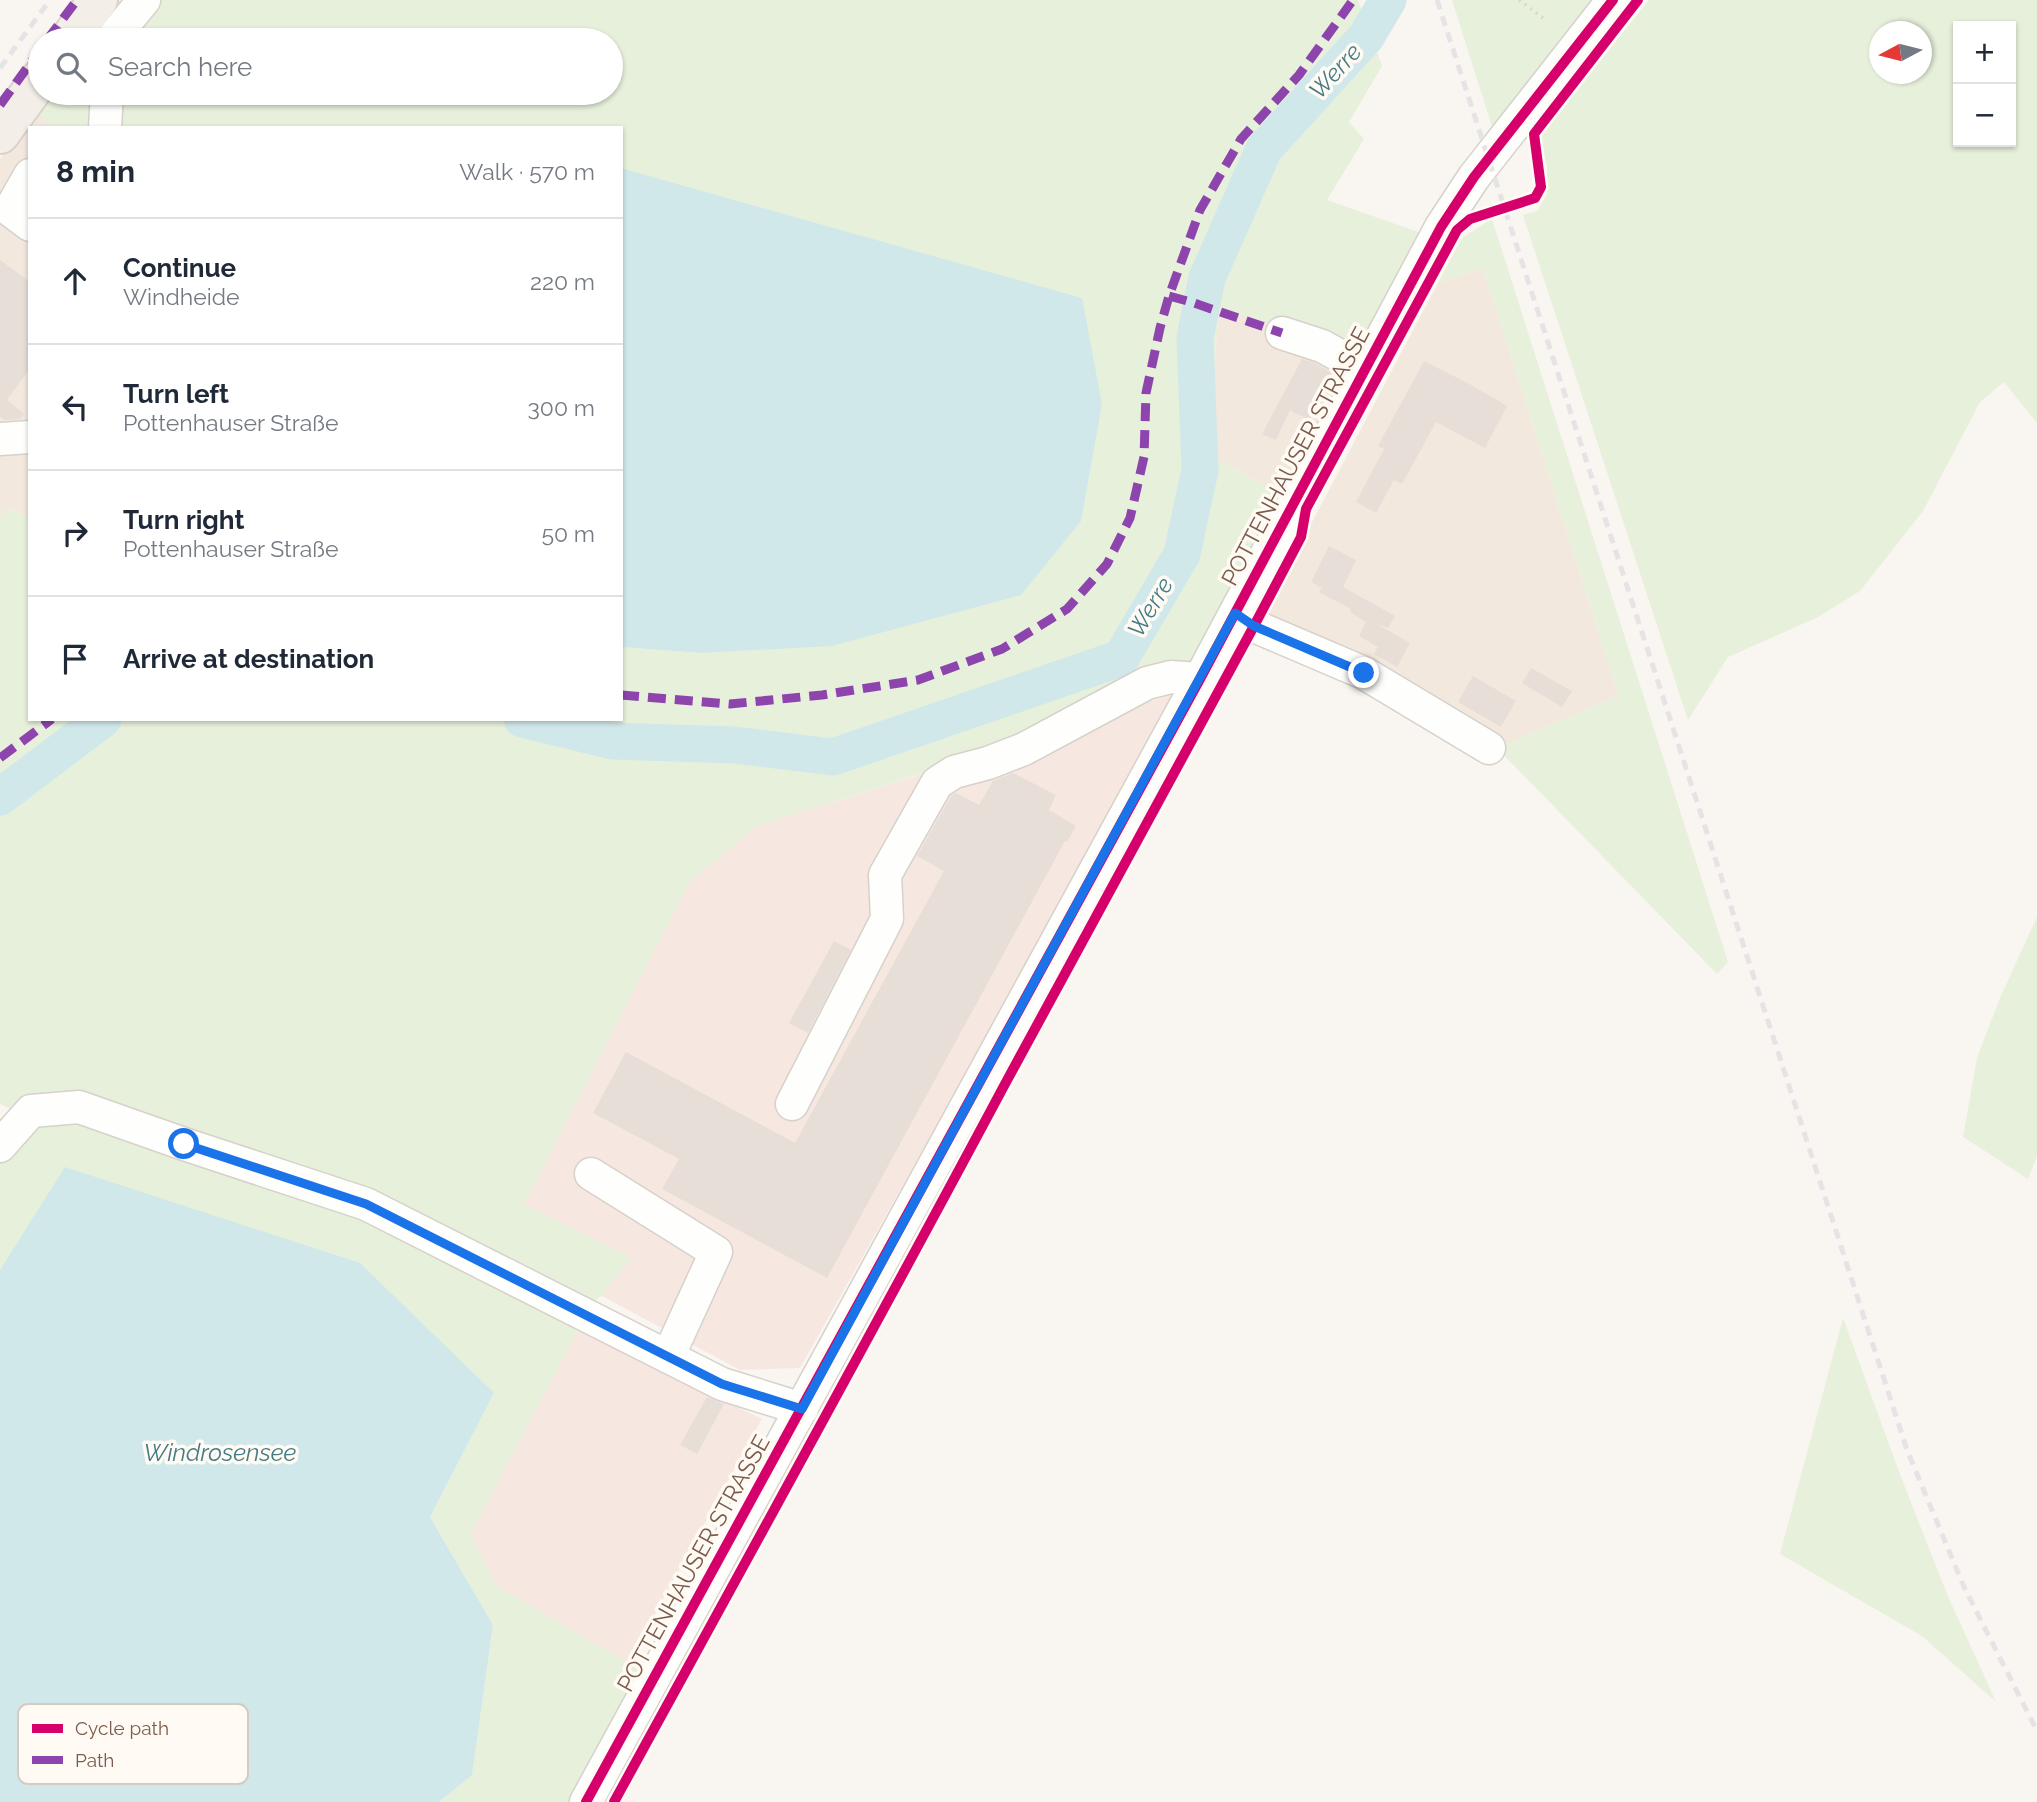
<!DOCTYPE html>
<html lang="en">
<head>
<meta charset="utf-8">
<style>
	:root { --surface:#fff; --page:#f6f6f7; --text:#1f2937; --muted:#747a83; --line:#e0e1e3 }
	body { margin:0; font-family:Raleway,sans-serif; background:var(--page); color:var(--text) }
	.controls { position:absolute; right:21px; top:21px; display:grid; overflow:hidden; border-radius:0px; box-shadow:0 2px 5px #0004 }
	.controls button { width:63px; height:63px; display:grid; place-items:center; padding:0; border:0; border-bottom:2px solid var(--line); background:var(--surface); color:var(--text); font:35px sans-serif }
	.compass { position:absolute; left:1869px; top:21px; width:63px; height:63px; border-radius:50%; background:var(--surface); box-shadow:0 2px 5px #0004; rotate:263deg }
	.stop { position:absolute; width:21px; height:21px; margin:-16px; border:5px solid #1a73e8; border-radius:50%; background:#fff }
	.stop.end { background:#1a73e8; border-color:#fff; box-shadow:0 2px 7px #0008 }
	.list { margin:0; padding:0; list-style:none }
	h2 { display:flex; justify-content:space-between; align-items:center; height:91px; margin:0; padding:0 28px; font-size:30px }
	h2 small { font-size:23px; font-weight:400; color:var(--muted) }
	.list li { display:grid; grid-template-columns:46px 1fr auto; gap:21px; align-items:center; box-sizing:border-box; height:126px; padding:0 28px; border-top:2px solid var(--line) }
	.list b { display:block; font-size:26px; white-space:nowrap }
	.list p { margin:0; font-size:23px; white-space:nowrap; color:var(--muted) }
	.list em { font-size:23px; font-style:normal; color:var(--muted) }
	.icon { flex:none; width:38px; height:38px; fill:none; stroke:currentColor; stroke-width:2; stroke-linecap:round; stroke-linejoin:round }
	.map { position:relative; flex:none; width:2037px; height:1802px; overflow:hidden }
	.search { position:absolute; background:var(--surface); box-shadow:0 2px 5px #0004; left:28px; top:28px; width:595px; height:77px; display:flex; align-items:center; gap:18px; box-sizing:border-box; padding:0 24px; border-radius:38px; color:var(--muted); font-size:26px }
	.panel { position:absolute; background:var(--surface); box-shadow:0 2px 5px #0004; left:28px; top:126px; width:595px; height:595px; border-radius:0px }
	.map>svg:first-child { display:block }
	.residential { fill:#f2e8de }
	.commercial { fill:#f6e8e1 }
	.green { fill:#e7f0db; fill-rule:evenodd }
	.water { fill:#d0e8ea }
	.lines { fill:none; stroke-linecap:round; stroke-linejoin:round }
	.river { stroke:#d0e8ea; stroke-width:37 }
	.building { fill:#e6ded7 }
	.minor-casing { stroke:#d7d1cb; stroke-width:35 }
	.major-casing { stroke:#dad1cc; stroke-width:42 }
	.path { stroke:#dcd5d0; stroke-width:3.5; stroke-dasharray:2 5; stroke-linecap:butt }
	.minor { stroke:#fefefd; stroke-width:32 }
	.major { stroke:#f3eee8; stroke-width:38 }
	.rail { stroke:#e6e3e7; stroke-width:5; stroke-dasharray:10 7; stroke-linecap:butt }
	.quiet { stroke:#8e44ad; stroke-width:9; stroke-dasharray:18 9; stroke-linecap:butt }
	.cycleway-casing { stroke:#fffaf3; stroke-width:15 }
	.cycleway { stroke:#d6006c; stroke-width:10 }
	.route { stroke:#1a73e8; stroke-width:9 }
	.labels { text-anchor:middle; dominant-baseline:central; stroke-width:7; stroke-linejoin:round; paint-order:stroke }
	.street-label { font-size:23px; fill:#7a5c4d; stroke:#fffaf3 }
	.water-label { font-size:24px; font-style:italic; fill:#437c86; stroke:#fffaf3 }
	.key { fill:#fffaf3; stroke:#d7cbc1; stroke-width:2 }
	.key-label { font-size:19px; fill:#7a5c4d }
</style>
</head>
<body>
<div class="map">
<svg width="2037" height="1802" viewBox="0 0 2037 1802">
	<rect width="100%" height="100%" fill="#f9f5f0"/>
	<path class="residential" d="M36,110L52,128H30V518L12,509L0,516V159Z
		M1483,268L1619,696L1497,748L1259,623L1438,283Z
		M1219,308L1300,331L1360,354L1284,496L1207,454Z"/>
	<path class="commercial" d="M1180,692L800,1368L740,1370L600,1295L631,1258L524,1204L690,881L757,826Z
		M579,1328L762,1419L628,1663L497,1586L470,1535Z"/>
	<path class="green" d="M120,0H1358L1382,66L1349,122L1364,139L1327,200L1424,234L1360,354L1300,331L1219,309L1207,454L1284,496L1180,691L757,826L690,881L524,1204L632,1258L589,1309L359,1216L579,1328L470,1535L497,1586L628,1663L650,1674L579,1802H439L472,1775L493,1625L430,1517L494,1393L0,1270V1128L13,1110L0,1104V516L12,509L30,518V719H621V647L699,653L624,169L621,170V128H52L36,110L49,93H611V40H89Z
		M1452,0H1596L1494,133Z
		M1649,0H2037V423L2004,382L1980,402L1923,511L1860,591L1818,617L1728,657L1688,720L1523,215L1537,211L1547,194V166L1540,136ZM1958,26H2011V142H1958ZM1880,32H1922V74H1880Z
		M1492,219L1728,962L1717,974L1497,748L1619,696L1483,268L1438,283L1462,238Z
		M2037,917V1156L2028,1179L1963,1137L1977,1058L2000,998Z
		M1843,1318L1901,1477L1947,1594L1996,1702L1922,1636L1780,1554Z"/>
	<path class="water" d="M624,169L1082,298L1102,404L1081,521L1021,595L832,646L699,653L621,647V170Z
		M65,1167L360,1263L494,1393L430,1517L493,1625L472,1775L439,1802H0V1270Z"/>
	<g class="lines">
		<path class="river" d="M522,719L613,741L734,745L833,757L1121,658L1182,554L1200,470L1195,338L1207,278L1264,149L1366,37L1388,0
			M0,797L103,719"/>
	</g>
	<path class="building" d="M0,260L30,282V368L7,400L24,414L20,419L4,420L0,417Z
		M1302,359L1315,363L1334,374L1309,420L1290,410L1276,440L1262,434Z
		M1424,361L1473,386L1507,406L1485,448L1436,422L1402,484L1394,480L1376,513L1356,502L1384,449L1378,446Z
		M1329,546L1356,560L1343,587L1395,616L1388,628L1381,625L1380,626L1410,643L1397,667L1374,654L1378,647L1359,636L1366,622L1350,612L1351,609L1319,592L1322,588L1311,582Z
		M1531,668L1572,691L1562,707L1522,683Z
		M1473,676L1516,701L1501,727L1458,702Z
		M1013,773L1056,795L1049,810L1076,826L1067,842L1065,841L827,1278L662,1189L679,1159L593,1113L626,1052L795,1143L944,871L917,856L951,796L956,793L979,805L993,781Z
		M834,941L851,950L808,1033L789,1023Z
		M707,1397L724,1404L697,1454L680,1445Z"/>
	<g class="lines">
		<g class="minor-casing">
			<path id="minor" d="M111,40L144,0
				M105,128L107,93
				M30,175L10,210L30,225
				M1282,333L1322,346L1364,369
				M0,439L30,437
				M1235,613L1254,626L1364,673L1489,748
				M792,1104L887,919L885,875L937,783L954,772L988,763L1024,749L1147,683L1171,677L1200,679
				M0,1146L31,1111L79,1107L184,1144L366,1204L722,1384L802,1409
				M591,1174L716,1252L668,1357
				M586,1802L1200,679L1441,227L1474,177L1613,0"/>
		</g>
		<g class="major-casing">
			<path id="major" d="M69,40L98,0
				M0,134L40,79"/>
		</g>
		<path class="path" d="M1519,0L1543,18"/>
		<use href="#minor" class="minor"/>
		<use href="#major" class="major"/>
		<path class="rail" d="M1437,0L1907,1450L1964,1587L2037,1731
			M0,68L50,0"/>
		<path class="quiet" d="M47,40L77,0
			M0,105L40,50
			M1169,296L1191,302L1282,333
			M621,695L730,704L822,695L918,680L1002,649L1067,609L1107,564L1130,518L1144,457L1146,393L1160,328L1169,296L1200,210L1241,139L1299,75L1353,0
			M0,758L52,719"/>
		<g class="cycleway-casing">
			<path id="cycleway" d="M586,1802L1200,679L1441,227L1474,177L1613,0
				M614,1802C745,1563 877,1324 1005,1084L1254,626L1301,537L1306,509L1457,230L1470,219L1535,198L1541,187L1534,134L1638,0"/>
		</g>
		<use href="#cycleway" class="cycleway"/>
	</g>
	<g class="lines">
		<path class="route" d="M184,1144L366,1204L722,1384L802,1409L1235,613L1254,626L1364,673"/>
	</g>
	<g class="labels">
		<g class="street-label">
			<text transform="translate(1295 456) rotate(-62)">POTTENHAUSER STRASSE</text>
			<text transform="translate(693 1563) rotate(-61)">POTTENHAUSER STRASSE</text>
		</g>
		<g class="water-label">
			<text transform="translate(1335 71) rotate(-48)">Werre</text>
			<text transform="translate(1150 607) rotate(-59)">Werre</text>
			<text x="220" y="1452">Windrosensee</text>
		</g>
	</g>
	<rect x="18" y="1704" width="230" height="80" rx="10" class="key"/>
	<rect x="32" y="1724" width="31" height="9" fill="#d6006c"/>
	<rect x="32" y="1756" width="31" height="8" fill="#8e44ad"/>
	<g class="key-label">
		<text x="75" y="1735">Cycle path</text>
		<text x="75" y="1767">Path</text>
	</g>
</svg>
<div class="controls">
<button>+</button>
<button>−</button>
</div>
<svg class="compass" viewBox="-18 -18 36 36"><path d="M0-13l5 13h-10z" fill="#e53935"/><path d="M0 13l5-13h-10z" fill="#747a83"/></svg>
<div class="stop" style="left:184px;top:1144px"></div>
<div class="stop end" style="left:1364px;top:673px"></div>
<div class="search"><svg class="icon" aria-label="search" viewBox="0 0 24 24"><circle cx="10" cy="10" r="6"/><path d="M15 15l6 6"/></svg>Search here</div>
<section class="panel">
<h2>8 min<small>Walk · 570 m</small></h2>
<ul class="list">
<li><svg class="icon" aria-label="ahead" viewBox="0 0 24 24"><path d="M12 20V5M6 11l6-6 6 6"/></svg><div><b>Continue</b><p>Windheide</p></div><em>220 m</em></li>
<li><svg class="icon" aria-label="left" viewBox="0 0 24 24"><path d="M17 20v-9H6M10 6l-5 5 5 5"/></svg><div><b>Turn left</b><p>Pottenhauser Straße</p></div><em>300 m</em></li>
<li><svg class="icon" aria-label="right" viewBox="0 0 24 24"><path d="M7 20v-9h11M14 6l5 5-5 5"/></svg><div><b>Turn right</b><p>Pottenhauser Straße</p></div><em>50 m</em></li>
<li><svg class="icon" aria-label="arrive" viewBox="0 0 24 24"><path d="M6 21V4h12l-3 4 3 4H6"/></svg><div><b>Arrive at destination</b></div></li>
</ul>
</section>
</div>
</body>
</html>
